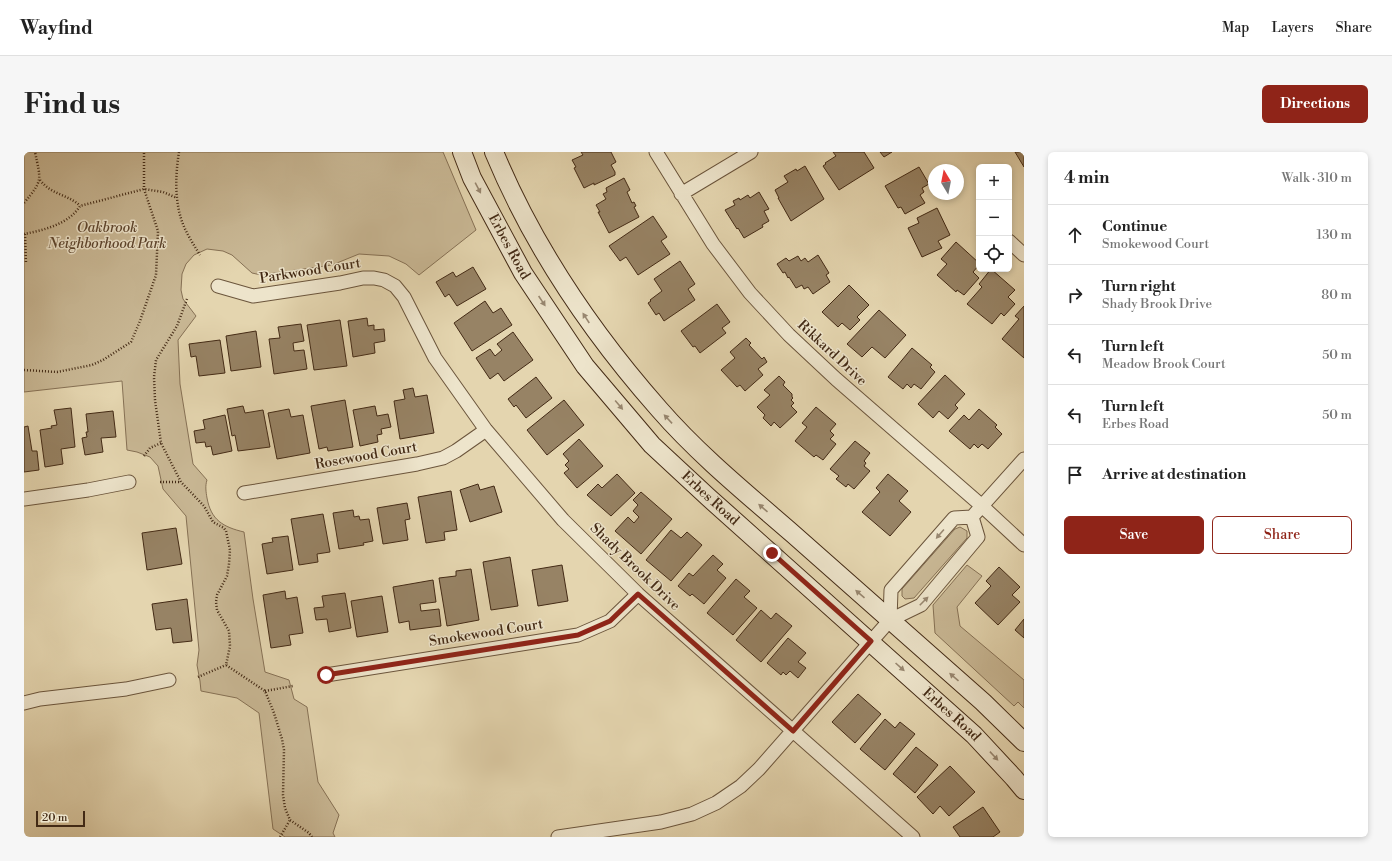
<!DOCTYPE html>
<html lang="en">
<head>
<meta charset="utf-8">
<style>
	:root { --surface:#fff; --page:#f6f6f6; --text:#222; --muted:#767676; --line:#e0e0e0; --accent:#8f2418 }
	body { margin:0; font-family:"Libre Bodoni",serif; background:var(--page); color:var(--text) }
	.controls { position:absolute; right:12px; top:12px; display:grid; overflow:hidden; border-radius:6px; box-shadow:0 2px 6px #0003 }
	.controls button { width:36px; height:36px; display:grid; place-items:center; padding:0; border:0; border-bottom:1px solid var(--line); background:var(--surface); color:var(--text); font:20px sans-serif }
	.compass { position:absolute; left:904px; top:12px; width:36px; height:36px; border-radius:50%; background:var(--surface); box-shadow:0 2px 6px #0003; rotate:350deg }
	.scale { position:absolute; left:12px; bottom:10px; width:49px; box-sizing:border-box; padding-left:4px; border:2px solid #432a15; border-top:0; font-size:11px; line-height:14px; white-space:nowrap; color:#432a15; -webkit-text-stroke:3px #ede4cb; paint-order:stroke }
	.stop { position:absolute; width:12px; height:12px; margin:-9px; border:3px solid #8f2418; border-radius:50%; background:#fff }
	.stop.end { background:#8f2418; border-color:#fff; box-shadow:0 1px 4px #0008 }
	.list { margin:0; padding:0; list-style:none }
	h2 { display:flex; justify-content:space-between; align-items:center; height:52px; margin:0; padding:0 16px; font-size:17px }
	h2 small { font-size:13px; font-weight:400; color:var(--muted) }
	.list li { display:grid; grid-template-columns:26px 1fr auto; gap:12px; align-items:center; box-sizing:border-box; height:60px; padding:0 16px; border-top:1px solid var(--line) }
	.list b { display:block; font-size:15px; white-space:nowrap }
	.list p { margin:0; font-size:13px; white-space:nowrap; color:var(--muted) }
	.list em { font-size:13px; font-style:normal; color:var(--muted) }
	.actions { display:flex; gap:8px; padding:12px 16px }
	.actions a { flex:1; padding:9px 0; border:1px solid var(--accent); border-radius:6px; text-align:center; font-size:14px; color:var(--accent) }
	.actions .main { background:var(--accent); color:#fff }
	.icon { flex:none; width:22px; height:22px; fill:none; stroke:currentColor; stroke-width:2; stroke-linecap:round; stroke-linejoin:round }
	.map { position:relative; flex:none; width:1000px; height:685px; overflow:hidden; border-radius:6px }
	header { display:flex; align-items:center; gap:24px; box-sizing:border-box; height:56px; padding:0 20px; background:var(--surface); border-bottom:1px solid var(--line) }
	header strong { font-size:19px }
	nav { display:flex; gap:22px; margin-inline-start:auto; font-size:14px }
	.intro { display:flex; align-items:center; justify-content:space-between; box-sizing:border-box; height:96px; padding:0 24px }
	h1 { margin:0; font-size:28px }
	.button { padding:10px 18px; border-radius:6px; background:var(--accent); color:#fff; font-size:14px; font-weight:700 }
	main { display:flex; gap:24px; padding:0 24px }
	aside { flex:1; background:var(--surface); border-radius:6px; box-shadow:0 2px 6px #0003 }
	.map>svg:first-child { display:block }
	.green { fill:#c9b895; stroke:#867155 }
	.building { fill:#978365; stroke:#432a15 }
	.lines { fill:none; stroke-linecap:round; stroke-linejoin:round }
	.minor-casing { stroke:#6b553c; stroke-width:15 }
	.secondary-casing { stroke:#432a15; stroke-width:20 }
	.path { stroke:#432a15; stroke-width:2.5; stroke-dasharray:1 2; stroke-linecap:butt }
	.minor { stroke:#ede4cb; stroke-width:13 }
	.secondary { stroke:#ede4cb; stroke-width:18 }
	.oneway { fill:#988770 }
	.route { stroke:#8f2418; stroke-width:5 }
	.labels { text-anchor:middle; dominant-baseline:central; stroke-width:3; stroke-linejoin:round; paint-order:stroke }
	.park-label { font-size:14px; font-style:italic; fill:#5e462f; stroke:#ede4cb }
	.street-label { font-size:14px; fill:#432a15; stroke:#ede4cb }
</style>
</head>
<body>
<header>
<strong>Wayfind</strong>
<nav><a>Map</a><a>Layers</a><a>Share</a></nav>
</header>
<div class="intro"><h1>Find us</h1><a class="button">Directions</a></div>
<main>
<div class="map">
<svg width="1000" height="685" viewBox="0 0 1000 685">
	<rect width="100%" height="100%" fill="#e4d5af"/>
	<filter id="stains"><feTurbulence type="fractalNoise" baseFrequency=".005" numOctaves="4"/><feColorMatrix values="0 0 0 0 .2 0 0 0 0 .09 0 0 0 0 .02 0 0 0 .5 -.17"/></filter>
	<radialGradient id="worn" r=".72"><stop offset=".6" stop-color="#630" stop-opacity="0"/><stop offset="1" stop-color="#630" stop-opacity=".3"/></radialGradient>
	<path class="green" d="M0,0H419L452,78L395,123L382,112L365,104L335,102L308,113L237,123L228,121L208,103L199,99L183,97L170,103L162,112L158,122L157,138L159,147L172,164L154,188L156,232L169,312L183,328C181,334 182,340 183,346C187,368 199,375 220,380L229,447L241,520L265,528L270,547L283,555L294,630L315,663L309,681L311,685H261L249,677L235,561L213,546L177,539L176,529L173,513L175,498L162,364L139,337L134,314L126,305L113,300L103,298L98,229L0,240Z
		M936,375L943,379V386L890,446L881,447L878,444V437L931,377Z
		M943,413L958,424L933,455L936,474L1000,528V556L994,550L990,554L911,481L909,453Z"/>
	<path class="building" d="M557,0H587L592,10L587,13L591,20V23L570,33V31L560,36L550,16L552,15L548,8L559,3Z
		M809,0H840L850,16L815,38L799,14L802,12L801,11L812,4Z
		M856,0H868L860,5Z
		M991,0H1000V15Z
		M781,14L800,47L767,69L754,46H755L751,38L764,30L760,24L772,17L773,19Z
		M895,15L905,32L898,36L900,40L896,43L901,51L881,62L877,55L874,56L861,34Z
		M600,26L606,38L603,40L608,51L610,50L612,54L610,55L615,65L585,81L574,60H576L572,53L582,47L579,42L583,40L582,36Z
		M735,40L745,57L740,59L745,69L738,73L739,75L720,86L714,76L713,77L701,58L711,53L709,49L715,46L716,48L724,43L726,46Z
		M913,56L926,83L914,89L918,96L898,105L884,76L895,71L893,66Z
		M629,64L643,85L637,89L646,102L614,123L602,105L596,109L585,94Z
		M932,90L955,111V113L949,120L955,126L940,143L933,138L932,140L913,123L923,112L917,107Z
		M794,103L805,121L802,123L806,130L789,142L784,135L780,137L778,133L772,136L765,125L764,126L761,120L759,121L753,112L762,106L765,109L774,104L777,109L781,106L784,110Z
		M656,109L671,132L664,137L671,148L640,169L635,161L632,163L624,151L627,149L626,148L638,139L630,127Z
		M449,115L462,137L433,154L425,142L421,145L412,130L429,120L432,125Z
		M967,117L991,138L984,145L991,152L980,164L977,161L968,172L943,152L958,135L955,132Z
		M825,133L845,153L833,165L836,168L826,178L818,171L814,175L798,160Z
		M461,149L469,161L477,156L488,173L448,199L430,171Z
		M693,152L706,170L698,176L702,181L676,201L671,194L669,195L657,179Z
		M1000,154V206L978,187L995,167L991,164Z
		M855,158L882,183L861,206L848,195L838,205L823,192Z
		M343,166L344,174L350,173V178L360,177L361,189L350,191L351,201L329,205L324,169Z
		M316,168L323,214L290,218L283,173Z
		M277,172L280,189L269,191L270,199L280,198L283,217L250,222L245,187L256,186L254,175Z
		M232,179L237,215L207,219L202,184Z
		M489,180L509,208L480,229L474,221L466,227L452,206L466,197L471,204L478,198L473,192Z
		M722,186L727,191L725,193L738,207L740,205L743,210L734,217L739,223L721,239L716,233L713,235L697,218L711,206L706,200Z
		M196,188L201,221L175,224L172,204L167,205L165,192Z
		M888,196L908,213L906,215L911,220L897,237L890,232L887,236L883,232L879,237L864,225Z
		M921,223L941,242L931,253L934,256L924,267L915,259L909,266L894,252Z
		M755,224L761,230L759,233L768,242V245L769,246L767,248L770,251L767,254L773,260L756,276L750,270L747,274L739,266L741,263L733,255L746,243L740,238Z
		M512,225L528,246L502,266L492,253L490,255L484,247Z
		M389,236L391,245L403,243L410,281L376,287L370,249L381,247L379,238Z
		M321,248L329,295L304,299L303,295L295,297L287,254Z
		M540,248L560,273L523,303L503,278Z
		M219,254L221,261L239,258L246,295L214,299L211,283L208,284L203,257Z
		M351,254L353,264L364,262L367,275L357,277L358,282L353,283L354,290L336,294L329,258Z
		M792,255L812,272L806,279L810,283L806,287L812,292L799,308L792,303L790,305L771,289L783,275L778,271Z
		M47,256L51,295L37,297L39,312L21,315L16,278L28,276L27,274L33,273L30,258Z
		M265,257L267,265L279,263L286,301L253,307L244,261Z
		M955,257L973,273L971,275L978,282L964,297L958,292L954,296L950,292L946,297L925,279L940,263L945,268Z
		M89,259L92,285L77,286L79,300L61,303L58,286L63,285L62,280H64L62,262Z
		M201,263L208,299L189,303L187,294L182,295L181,290L172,291L170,279L181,277L179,268Z
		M4,274L8,299H13L15,318L0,320V275Z
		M555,287L579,314L553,336L540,321L545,317L541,313L545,309L539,302Z
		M831,289L846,301L840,309L842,311L840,314L846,319L830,337L824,332L822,335L812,327L815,324L806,317Z
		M593,322L611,341L587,364L563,343L574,332L578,336Z
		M864,322L884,339L875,349L887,360L866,384L838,360L856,340L852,336Z
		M454,332L456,338L470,334L478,360L446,370L436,338Z
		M427,339L433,378L420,380L421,388L402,391L394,345Z
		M617,340L648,367L617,402L591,379L604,365L610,371L615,365L609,359L614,353L609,348Z
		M383,351L386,367L381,368L384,388L359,392L353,356Z
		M329,358L330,365L335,364L336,368L345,367L349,389L339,391L340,393L315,397L309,361Z
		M299,362L306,400L293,402L294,410L275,413L267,367Z
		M152,376L158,412L123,418L118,381Z
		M647,378L657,386L663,380L678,393L647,429L622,408Z
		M264,384L269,418L243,422L238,392L249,390L248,386Z
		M689,403L699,412L693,418L702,426L680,452L668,442L666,444L654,434L665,421L669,424Z
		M486,405L494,454L467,458L459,410Z
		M538,413L544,449L514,454L508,418Z
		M975,415L996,435L988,443L996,450L974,473L951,451L967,434L962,429Z
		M447,417L455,468L423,474L415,426L432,424V419Z
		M712,427L726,439L720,445L733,456L709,483L683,461Z
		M409,428L412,450L396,452L397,459L415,457L417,474L386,478L385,469L375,471L369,435Z
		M261,439L262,447L273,445L279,481L265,483L267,493L247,496L239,443Z
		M321,441L327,476L305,480L303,467L292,468L290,456L300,455L298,444Z
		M358,444L364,480L333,485L327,449Z
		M163,447L168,489L149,491L147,476L132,478L128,452Z
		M737,458L747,467L752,461L768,474L737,510L712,488Z
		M1000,467V486L991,478Z
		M764,486L782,501L774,510L782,516L774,526L766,519L762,523L759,520L757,523L743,511Z
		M834,542L857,562L831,591L808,570Z
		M861,567L871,576L876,570L891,582L861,618L836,597Z
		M892,595L914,613L891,641L869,622Z
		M926,614L951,640L925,664L916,654L909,662L893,645Z
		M959,655L976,680L969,685H936L929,675Z"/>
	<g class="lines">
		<g class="minor-casing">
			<path id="minor" d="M632,0L689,92L726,141L765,183L812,227L958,354L1000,393
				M657,42L727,0
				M985,89L1000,103
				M194,134L229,144L316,131L339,126H350L360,128L371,134L380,145L411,206L462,278L539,368L614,442L889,685
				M220,341L393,312L419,306L432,299L462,278
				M0,347L64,338L105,330
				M866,468L867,438L930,366L948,365L1000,307
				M302,523L554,483L586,469L614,442
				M0,551L16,547L102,537L145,528
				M534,685L637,670L668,662L692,651L717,634L735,617L866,468L897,453L954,385L948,365"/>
		</g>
		<g class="secondary-casing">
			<g id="secondary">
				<path id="s1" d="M438,0L448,26L499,121L561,214L628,293L684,345L950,583L990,626L1000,638"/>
				<path d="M470,0C509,94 568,181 635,257C675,303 723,342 769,382C832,438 896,494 959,550L1000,590"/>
			</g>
		</g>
		<path class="path" d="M155,0C151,25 150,55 162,79C166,87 171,95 176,103
			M16,28C27,43 46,43 56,54
			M0,51C19,28 17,29 11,0
			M0,82C20,78 45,72 56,54L120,37L139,40L153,46
			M1,82L2,112
			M163,147L153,174L132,208L130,225L131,248L137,291L157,330L180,354L189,370L200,376L202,379L206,398L205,412L203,424L193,443L192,450L193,458L205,479L206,494L202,513L241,539L250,561L258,587L260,598L259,643L261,656L266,668L285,681L288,685
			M0,218L33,220L68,213L79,208L107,190L116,169L132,123L134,79L120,37V0
			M120,304L126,296L137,291
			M136,330H157
			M174,525L202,513
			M241,539L269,534
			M256,685L266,668"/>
		<use href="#minor" class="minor"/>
		<use href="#secondary" class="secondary"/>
	</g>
	<defs><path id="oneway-solid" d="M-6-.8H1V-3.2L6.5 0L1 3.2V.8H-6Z"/></defs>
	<g class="oneway">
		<use href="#oneway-solid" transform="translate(454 36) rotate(62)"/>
		<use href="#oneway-solid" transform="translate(518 149) rotate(56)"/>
		<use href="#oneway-solid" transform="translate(562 166) rotate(-123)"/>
		<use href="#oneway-solid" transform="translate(595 253) rotate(50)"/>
		<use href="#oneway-solid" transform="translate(644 267) rotate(-133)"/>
		<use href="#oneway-solid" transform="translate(739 356) rotate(-139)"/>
		<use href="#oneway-solid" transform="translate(916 382) rotate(131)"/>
		<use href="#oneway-solid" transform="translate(836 442) rotate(-139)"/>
		<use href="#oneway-solid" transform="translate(900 449) rotate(-45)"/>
		<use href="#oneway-solid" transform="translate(876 515) rotate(42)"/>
		<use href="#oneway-solid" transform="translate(930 525) rotate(-139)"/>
		<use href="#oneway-solid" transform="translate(970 604) rotate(47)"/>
	</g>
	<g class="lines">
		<path class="route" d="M302,523L554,483L586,469L614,442L769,579L847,489L748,401"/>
	</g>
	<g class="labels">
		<g class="park-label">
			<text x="83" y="76">Oakbrook<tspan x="83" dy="16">Neighborhood Park</tspan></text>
		</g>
		<g class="street-label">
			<text stroke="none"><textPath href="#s1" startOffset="106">Erbes Road</textPath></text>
			<text transform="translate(286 119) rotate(-9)">Parkwood Court</text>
			<text transform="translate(808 201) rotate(43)">Rikkard Drive</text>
			<text transform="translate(342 304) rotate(-10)">Rosewood Court</text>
			<text stroke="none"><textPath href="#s1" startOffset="430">Erbes Road</textPath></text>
			<text transform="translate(611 415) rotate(44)">Shady Brook Drive</text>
			<text transform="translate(462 481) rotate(-9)">Smokewood Court</text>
			<text stroke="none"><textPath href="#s1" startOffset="754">Erbes Road</textPath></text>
		</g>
	</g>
	<rect width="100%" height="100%" filter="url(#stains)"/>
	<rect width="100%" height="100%" fill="url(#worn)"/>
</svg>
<div class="controls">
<button>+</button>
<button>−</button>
<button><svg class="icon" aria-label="locate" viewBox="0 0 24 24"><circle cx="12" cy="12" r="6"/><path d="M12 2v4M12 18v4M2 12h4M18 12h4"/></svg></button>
</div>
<svg class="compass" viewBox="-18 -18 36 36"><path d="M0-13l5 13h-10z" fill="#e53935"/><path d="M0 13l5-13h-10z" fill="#767676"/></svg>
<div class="scale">20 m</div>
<div class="stop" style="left:302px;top:523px"></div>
<div class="stop end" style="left:748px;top:401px"></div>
</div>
<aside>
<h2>4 min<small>Walk · 310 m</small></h2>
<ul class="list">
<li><svg class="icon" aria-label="ahead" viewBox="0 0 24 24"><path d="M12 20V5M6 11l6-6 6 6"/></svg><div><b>Continue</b><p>Smokewood Court</p></div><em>130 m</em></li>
<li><svg class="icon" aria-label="right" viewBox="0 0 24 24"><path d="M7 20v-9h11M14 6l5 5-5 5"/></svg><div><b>Turn right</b><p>Shady Brook Drive</p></div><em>80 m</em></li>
<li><svg class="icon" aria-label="left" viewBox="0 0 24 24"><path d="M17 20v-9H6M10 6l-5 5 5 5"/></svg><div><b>Turn left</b><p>Meadow Brook Court</p></div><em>50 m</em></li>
<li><svg class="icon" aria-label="left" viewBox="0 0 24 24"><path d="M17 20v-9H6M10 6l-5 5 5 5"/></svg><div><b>Turn left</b><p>Erbes Road</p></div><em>50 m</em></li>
<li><svg class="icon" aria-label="arrive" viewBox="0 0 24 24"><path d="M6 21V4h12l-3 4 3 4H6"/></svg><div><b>Arrive at destination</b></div></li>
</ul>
<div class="actions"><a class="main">Save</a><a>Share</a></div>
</aside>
</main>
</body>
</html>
